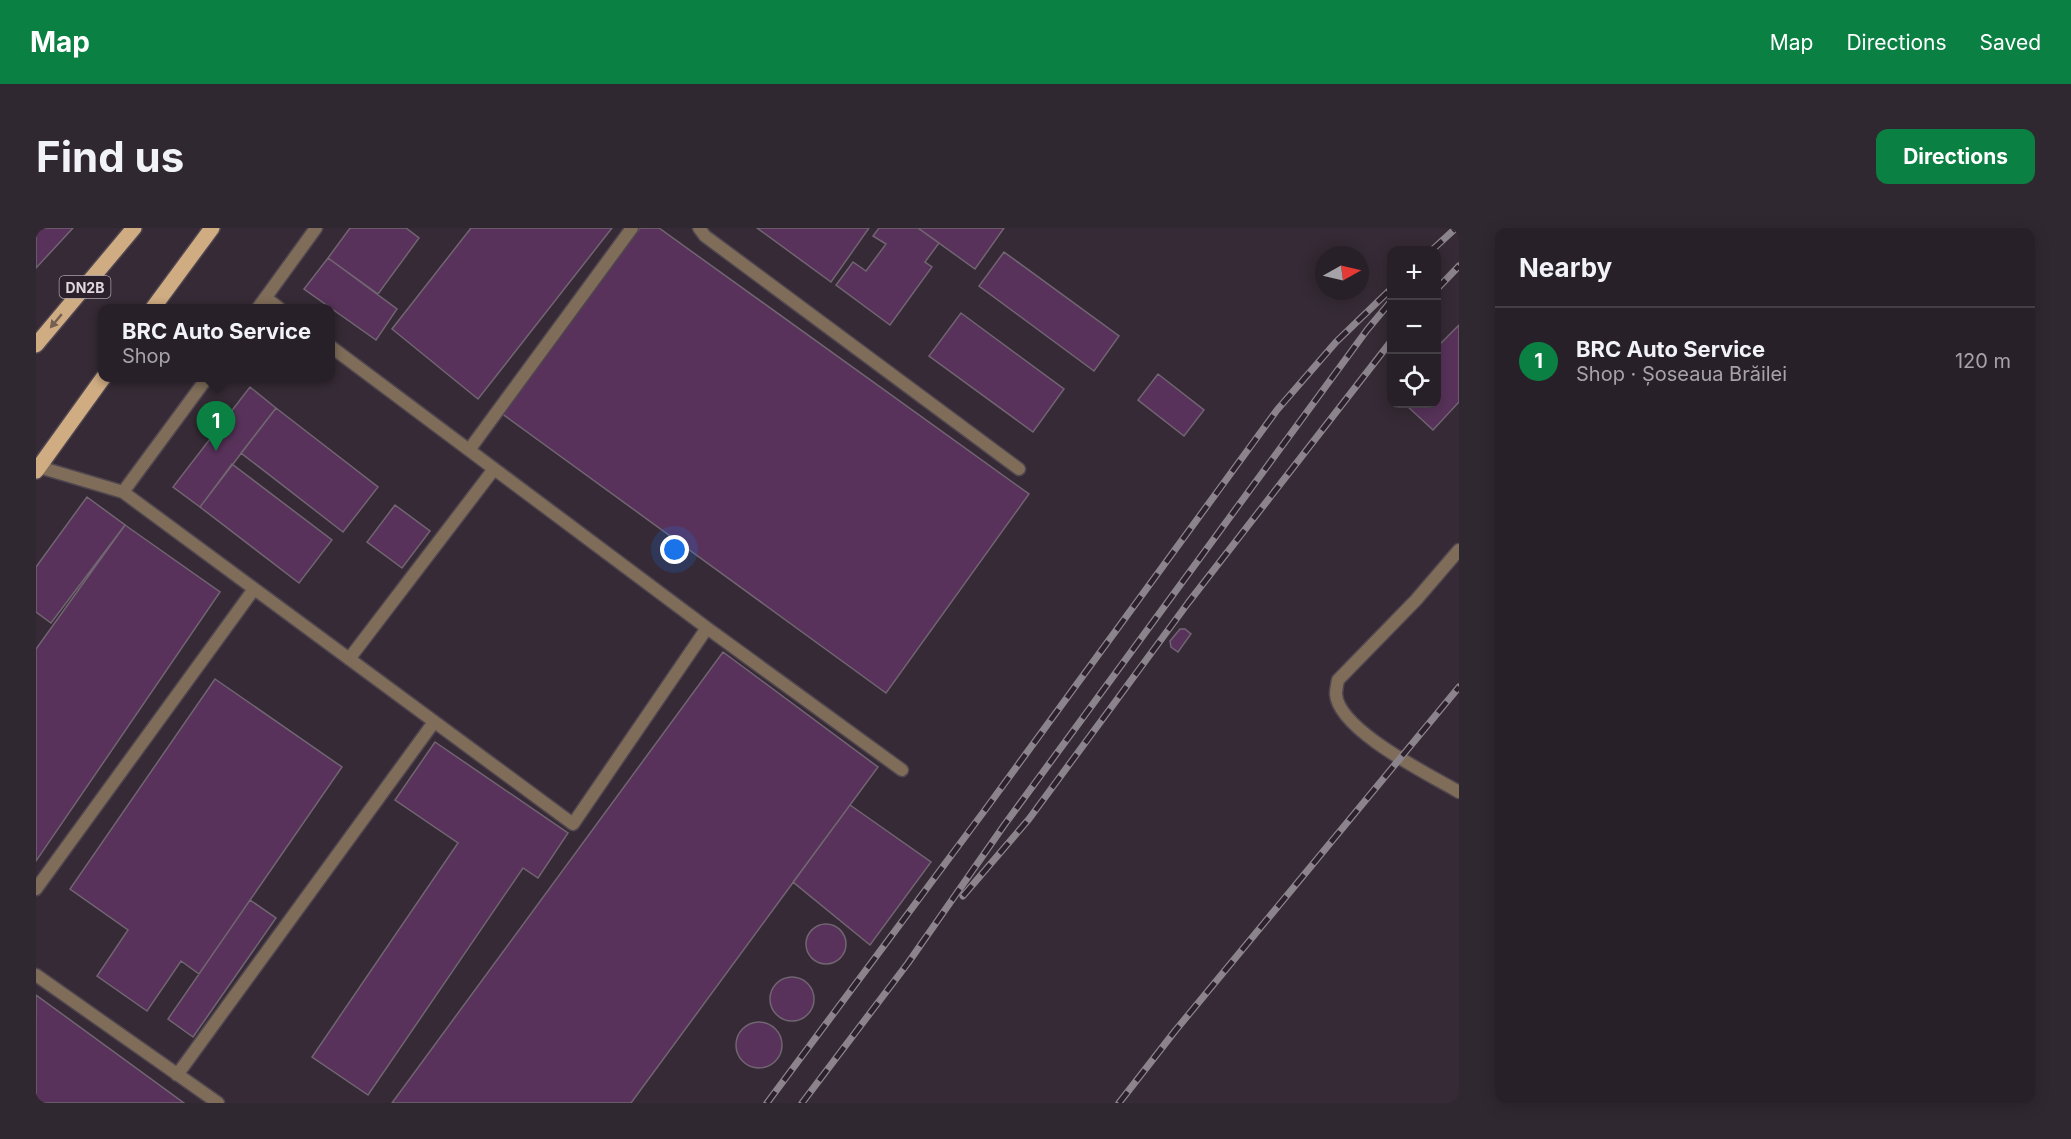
<!DOCTYPE html>
<html lang="en">
<head>
<meta charset="utf-8">
<style>
	:root { --surface:#282028; --page:#302830; --text:#f1f3f6; --muted:#a5a3a8; --line:#443e45; --accent:#0b8043 }
	body { margin:0; font-family:Inter,sans-serif; background:var(--page); color:var(--text) }
	.controls { position:absolute; right:18px; top:18px; display:grid; overflow:hidden; border-radius:12px; box-shadow:0 3px 15px #0003 }
	.controls button { width:54px; height:54px; display:grid; place-items:center; padding:0; border:0; border-bottom:2px solid var(--line); background:var(--surface); color:var(--text); font:30px sans-serif }
	.compass { position:absolute; left:1279px; top:18px; width:54px; height:54px; border-radius:50%; background:var(--surface); box-shadow:0 3px 15px #0003; rotate:82deg }
	.you { position:absolute; left:639px; top:322px; width:21px; height:21px; margin:-15px; border:4px solid #fff; border-radius:50%; background:#1a73e8; box-shadow:0 0 0 9px #1a73e833 }
	.badge { display:grid; place-items:center; width:39px; height:39px; border-radius:50%; background:var(--accent); color:#fff; font-size:20px; font-weight:700 }
	.pin { position:absolute; translate:-50% -50px; filter:drop-shadow(0 2px 3px #0008) }
	.pin::after { content:''; position:absolute; top:32px; width:21px; height:18px; background:inherit; clip-path:polygon(0 0,100% 0,50% 100%) }
	.popup { position:absolute; left:62px; top:76px; width:237px; height:78px; box-sizing:border-box; display:grid; place-content:center; border-radius:12px; background:var(--surface); filter:drop-shadow(0 2px 4px #0005); font-size:20px; white-space:nowrap; color:var(--muted) }
	.popup b { font-size:22px; color:var(--text) }
	.popup::after { content:''; position:absolute; left:50%; top:100%; margin-left:-12px; border:12px solid transparent; border-top-color:var(--surface) }
	.list { margin:0; padding:0; list-style:none }
	h2 { display:flex; justify-content:space-between; align-items:center; height:78px; margin:0; padding:0 24px; font-size:26px }
	h2 small { font-size:20px; font-weight:400; color:var(--muted) }
	.list li { display:grid; grid-template-columns:39px 1fr auto; gap:18px; align-items:center; box-sizing:border-box; height:108px; padding:0 24px; border-top:2px solid var(--line) }
	.list b { display:block; font-size:22px; white-space:nowrap }
	.list p { margin:0; font-size:20px; white-space:nowrap; color:var(--muted) }
	.list em { font-size:20px; font-style:normal; color:var(--muted) }
	.icon { flex:none; width:33px; height:33px; fill:none; stroke:currentColor; stroke-width:2; stroke-linecap:round; stroke-linejoin:round }
	.map { position:relative; flex:none; width:1423px; height:875px; overflow:hidden; border-radius:12px }
	header { display:flex; align-items:center; gap:36px; box-sizing:border-box; height:84px; padding:0 30px; background:var(--accent); color:#fff }
	header strong { font-size:28px }
	nav { display:flex; gap:33px; margin-inline-start:auto; font-size:21px }
	.intro { display:flex; align-items:center; justify-content:space-between; box-sizing:border-box; height:144px; padding:0 36px }
	h1 { margin:0; font-size:42px }
	.button { padding:15px 27px; border-radius:12px; background:var(--accent); color:#fff; font-size:21px; font-weight:700 }
	main { display:flex; gap:36px; padding:0 36px }
	aside { flex:1; background:var(--surface); border-radius:12px; box-shadow:0 3px 15px #0003 }
	.map>svg:first-child { display:block }
	.building { fill:#58325a; stroke:#716572; stroke-width:1.5 }
	.lines { fill:none; stroke-linecap:round; stroke-linejoin:round }
	.service-casing { stroke:#504650; stroke-width:15 }
	.primary-casing { stroke:#504650; stroke-width:18 }
	.service { stroke:#7f6d59; stroke-width:12 }
	.primary { stroke:#cfac82; stroke-width:15 }
	.rail-casing { stroke:#8c848c; stroke-width:7 }
	.rail { stroke:#2b202b; stroke-width:4.5; stroke-dasharray:14; stroke-linecap:butt }
	.oneway { fill:#755f52 }
	.labels { text-anchor:middle; dominant-baseline:central; stroke-width:4.5; stroke-linejoin:round; paint-order:stroke }
	.shield { fill:#2b202b; stroke:#a9a1a9; stroke-width:1.5 }
	.shield-label { font-size:14px; font-weight:bold; fill:#dfd8df }
</style>
</head>
<body>
<header>
<strong>Map</strong>
<nav><a>Map</a><a>Directions</a><a>Saved</a></nav>
</header>
<div class="intro"><h1>Find us</h1><a class="button">Directions</a></div>
<main>
<div class="map">
<svg width="1423" height="875" viewBox="0 0 1423 875">
	<rect width="100%" height="100%" fill="#352a35"/>
	<path class="building" d="M0,0H37L0,40Z
		M314,0H370L383,10L342,66L292,30Z
		M435,0H576L442,171L356,101Z
		M604,0H623L993,266L850,465L465,185Z
		M721,0H833L795,54Z
		M843,0H882L903,15L889,34L896,39L854,97L800,57L817,34L830,43L850,16L837,8Z
		M882,0H968L939,41Z
		M968,24L1083,108L1058,143L943,58Z
		M292,30L361,81L340,112L268,61Z
		M925,85L1028,161L997,204L893,128Z
		M1423,97V174L1397,202L1369,176H1400V120Z
		M1122,146L1168,182L1148,208L1102,172Z
		M214,159L240,180L164,279L137,259Z
		M240,180L342,259L307,304L205,225Z
		M196,236L296,312L263,355L164,279Z
		M51,269L89,297L15,395L0,384V339Z
		M359,277L394,303L366,340L331,314Z
		M89,297L184,364L0,633V421Z
		M1144,401H1149L1155,406L1142,424L1135,419L1134,413Z
		M687,424L842,539L814,577L595,875H356Z
		M179,451L306,539L163,746L145,733L111,783L61,748L92,702L34,661Z
		M399,514L532,605L502,650L487,640L332,867L276,829L422,615L359,572Z
		M814,577L895,634L834,717L757,654Z
		M214,672L240,690L157,809L132,791Z
		M770 716a20 20 0 1 1 40 0a20 20 0 1 1-40 0Z
		M734 771a22 22 0 1 1 44 0a22 22 0 1 1-44 0Z
		M0,767L148,875H0Z
		M700 817a23 23 0 1 1 46 0a23 23 0 1 1-46 0Z"/>
	<g class="lines">
		<g class="service-casing">
			<path id="service" d="M663,0L669,8L983,241
				M230,70L243,80
				M222,80L280,0
				M433,222L596,0
				M3,239L87,264L537,596L671,400L294,118
				M87,264L171,150
				M1423,322L1380,372L1302,452C1301,457 1300,462 1300,466C1302,502 1394,547 1423,564
				M671,400L866,542
				M313,431L458,241
				M0,661L218,361
				M0,747L182,875
				M141,847L398,494"/>
		</g>
		<g class="primary-casing">
			<path id="primary" d="M117,80L176,0
				M0,117L98,0
				M0,243L67,150"/>
		</g>
		<use href="#service" class="service"/>
		<use href="#primary" class="primary"/>
		<g class="rail-casing">
			<path id="rail" d="M1396,22L1420,0
				M1400,62L1423,38
				M927,668L993,591L1152,375L1356,112
				M731,875L949,582L1241,182L1300,114L1356,60
				M766,875L872,735L969,596L1331,102L1356,72
				M1083,875L1139,803L1423,459"/>
		</g>
		<use href="#rail" class="rail"/>
	</g>
	<defs><path id="oneway-solid" d="M-6-.8H1V-3.2L6.5 0L1 3.2V.8H-6Z" transform="scale(1.5)"/></defs>
	<use class="oneway" href="#oneway-solid" transform="translate(20 93) rotate(130)"/>
	<g class="labels">
		<rect class="shield" x="23.5" y="48" width="51" height="22" rx="4.5"/>
		<g class="shield-label">
			<text x="49" y="59">DN2B</text>
		</g>
	</g>
</svg>
<div class="controls">
<button>+</button>
<button>−</button>
<button><svg class="icon" aria-label="locate" viewBox="0 0 24 24"><circle cx="12" cy="12" r="6"/><path d="M12 2v4M12 18v4M2 12h4M18 12h4"/></svg></button>
</div>
<svg class="compass" viewBox="-18 -18 36 36"><path d="M0-13l5 13h-10z" fill="#e53935"/><path d="M0 13l5-13h-10z" fill="#a5a3a8"/></svg>
<div class="you"></div>
<div class="pin badge" style="left:180px;top:223px">1</div>
<div class="popup"><b>BRC Auto Service</b>Shop</div>
</div>
<aside>
<h2>Nearby<small></small></h2>
<ul class="list">
<li><span class="badge">1</span><div><b>BRC Auto Service</b><p>Shop · Șoseaua Brăilei</p></div><em>120 m</em></li>
</ul>
</aside>
</main>
</body>
</html>
